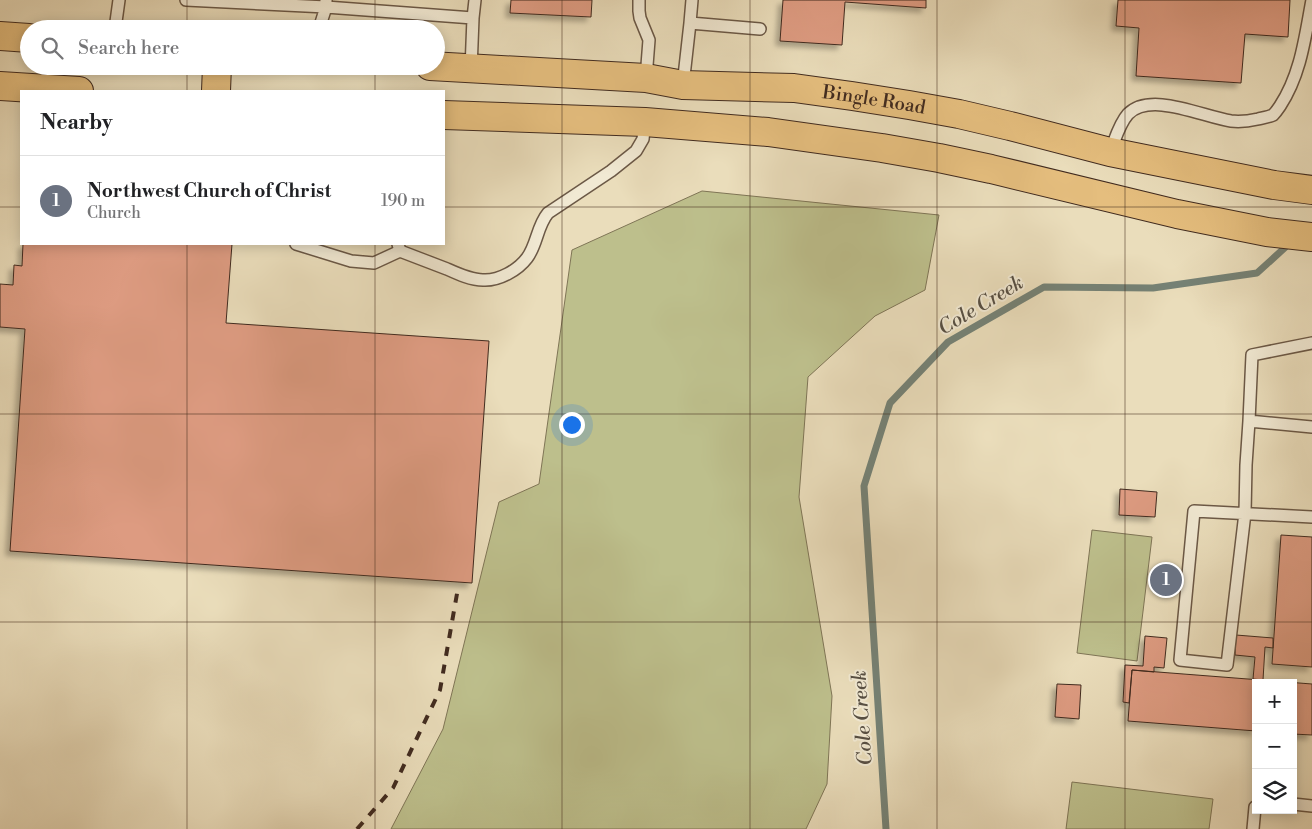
<!DOCTYPE html>
<html lang="en">
<head>
<meta charset="utf-8">
<style>
	:root { --surface:#fff; --page:#f2f2f2; --text:#202124; --muted:#757577; --line:#e0e0e0; --accent:#8f2418 }
	body { margin:0; font-family:"Libre Bodoni",serif; background:var(--page); color:var(--text) }
	.controls { position:absolute; right:15px; bottom:15px; display:grid; overflow:hidden; border-radius:0px; box-shadow:0 2px 12px #0003 }
	.controls button { width:45px; height:45px; display:grid; place-items:center; padding:0; border:0; border-bottom:1px solid var(--line); background:var(--surface); color:var(--text); font:25px sans-serif }
	.you { position:absolute; left:571px; top:424px; width:18px; height:18px; margin:-12px; border:4px solid #fff; border-radius:50%; background:#1a73e8; box-shadow:0 0 0 8px #1a73e833 }
	.badge { display:grid; place-items:center; width:32px; height:32px; border-radius:50%; background:var(--accent); color:#fff; font-size:16px; font-weight:700 }
	.pin { position:absolute; translate:-50% -50%; border:2px solid #fff; box-shadow:0 1px 5px #0006 }
	.list { margin:0; padding:0; list-style:none }
	h2 { display:flex; justify-content:space-between; align-items:center; height:65px; margin:0; padding:0 20px; font-size:21px }
	h2 small { font-size:16px; font-weight:400; color:var(--muted) }
	.list li { display:grid; grid-template-columns:32px 1fr auto; gap:15px; align-items:center; box-sizing:border-box; height:90px; padding:0 20px; border-top:1px solid var(--line) }
	.list b { display:block; font-size:19px; white-space:nowrap }
	.list p { margin:0; font-size:16px; white-space:nowrap; color:var(--muted) }
	.list em { font-size:16px; font-style:normal; color:var(--muted) }
	.icon { flex:none; width:28px; height:28px; fill:none; stroke:currentColor; stroke-width:2; stroke-linecap:round; stroke-linejoin:round }
	.map { position:relative; flex:none; width:1312px; height:829px; overflow:hidden }
	.search { position:absolute; background:var(--surface); box-shadow:0 2px 12px #0003; left:20px; top:20px; width:425px; height:55px; display:flex; align-items:center; gap:12px; box-sizing:border-box; padding:0 18px; border-radius:28px; color:var(--muted); font-size:19px }
	.panel { position:absolute; background:var(--surface); box-shadow:0 2px 12px #0003; left:20px; top:90px; width:425px; height:155px; border-radius:0px }
	.map>svg:first-child { display:block }
	.green { fill:#bdbf8c; stroke:#7f7556 }
	.lines { fill:none; stroke-linecap:round; stroke-linejoin:round }
	.stream { stroke:#758276; stroke-width:7 }
	.building { fill:#dd9b81; stroke:#412b1f; filter:url(#shadow) }
	.lane-casing { stroke:#6b5846; stroke-width:14 }
	.primary-casing { stroke:#412b1f; stroke-width:30 }
	.lane { stroke:#f1e9d3; stroke-width:11 }
	.primary { stroke:#e5be7e; stroke-width:28 }
	.rail { stroke:#412b1f; stroke-width:4; stroke-dasharray:9 9; stroke-linecap:butt }
	.grid { fill:none; stroke:#412b1f; stroke-width:1; stroke-opacity:0.55 }
	.labels { text-anchor:middle; dominant-baseline:central; stroke-width:4; stroke-linejoin:round; paint-order:stroke }
	.street-label { font-size:19px; fill:#412b1f; stroke:#f1e9d3 }
	.water-label { font-size:20px; font-style:italic; fill:#574f43; stroke:#f1e9d3 }
</style>
</head>
<body>
<div class="map">
<svg width="1312" height="829" viewBox="0 0 1312 829">
	<defs>
		<filter id="shadow"><feDropShadow dx="-4.5" dy="4.5" stdDeviation="2.5" flood-color="#0004"/></filter>
	</defs>
	<rect width="100%" height="100%" fill="#eaddbb"/>
	<filter id="stains"><feTurbulence type="fractalNoise" baseFrequency=".004" numOctaves="4"/><feColorMatrix values="0 0 0 0 .2 0 0 0 0 .09 0 0 0 0 .02 0 0 0 .5 -.17"/></filter>
	<radialGradient id="worn" r=".72"><stop offset=".6" stop-color="#630" stop-opacity="0"/><stop offset="1" stop-color="#630" stop-opacity=".3"/></radialGradient>
	<path class="green" d="M702,191L939,215L925,290L875,316L808,377L799,497L832,696L827,784L806,829H391L443,729L499,502L539,484L572,250Z
		M1092,530L1152,537L1137,661L1077,653Z
		M1072,782L1213,799L1209,829H1066Z"/>
	<g class="lines">
		<path class="stream" d="M886,829L864,486L890,403L948,342L1044,287L1153,288L1257,273L1290,243"/>
	</g>
	<path class="building" d="M511,0H592L591,17L510,13Z
		M783,0H926V8L845,2L842,45L780,41Z
		M1118,0H1290L1288,37L1245,34L1241,83L1136,76L1139,28L1116,26Z
		M23,244H232L226,323L489,341L472,583L10,551L25,329L0,327V284L13,285L14,265L22,266Z
		M1120,489L1157,492L1155,517L1119,515Z
		M1281,535L1312,537V667L1272,664Z
		M1236,635L1273,638V648L1265,647L1263,680L1253,679L1255,657L1235,655Z
		M1145,636L1167,638L1164,668L1154,667V672L1132,670L1129,703L1123,702L1125,665L1143,666Z
		M1132,670L1312,684V735L1293,734V683H1256V731L1128,721Z
		M1057,684L1081,685L1079,719L1055,717Z"/>
	<g class="lines">
		<g class="lane-casing">
			<path id="lane" d="M186,0L326,7L473,18L475,0
				M639,0V11L640,18L649,40L646,78
				M690,23L692,0
				M115,29L119,0
				M319,29L326,7V0
				M471,69L473,18
				M683,85L690,23L760,29
				M1110,152C1115,140 1119,124 1128,114C1151,91 1203,117 1231,121C1240,122 1249,121 1258,119C1262,118 1269,117 1273,115C1275,113 1278,109 1280,106C1301,74 1305,37 1312,0
				M296,244L351,261L374,263L400,251
				M398,244L400,251C416,257 431,263 447,269C458,274 471,280 483,280C499,281 518,270 527,258C537,245 537,226 548,213L611,171L636,151L643,139L645,122
				M1249,421L1252,355L1312,343
				M1312,427L1249,421L1246,465L1245,513L1227,665L1180,660L1194,511L1312,517
				M1293,804L1312,806
				M1253,829L1255,807H1256"/>
		</g>
		<g class="primary-casing">
			<g id="primary">
				<path d="M0,36L29,38"/>
				<path id="s1" d="M430,66L646,78L683,85L794,88L852,96L909,105L959,114L1010,126L1110,152L1274,185L1312,190"/>
				<path d="M0,86L79,91"/>
				<path d="M216,91L217,66"/>
				<path d="M444,115L645,122L768,132L882,148L939,158L991,169L1177,214L1267,232L1312,237"/>
			</g>
		</g>
		<use href="#lane" class="lane"/>
		<use href="#primary" class="primary"/>
		<path class="rail" d="M357,829L393,788L440,690L458,588"/>
	</g>
	<path class="grid" d="M187,0V29M375,0V29M562,0V829M750,0V829M937,0V829M1125,0V829M187,66V91M375,66V91M0,207H21M444,207H1312M187,244V829M375,244V829M0,414H1312M0,622H1312"/>
	<g class="labels">
		<g class="street-label">
			<text stroke="none"><textPath href="#s1" startOffset="446">Bingle Road</textPath></text>
		</g>
		<g class="water-label">
			<text transform="translate(981 306) rotate(-31)">Cole Creek</text>
			<text transform="translate(863 718) rotate(-94)">Cole Creek</text>
		</g>
	</g>
	<rect width="100%" height="100%" filter="url(#stains)"/>
	<rect width="100%" height="100%" fill="url(#worn)"/>
</svg>
<div class="controls">
<button>+</button>
<button>−</button>
<button><svg class="icon" aria-label="layers" viewBox="0 0 24 24"><path d="M12 4l9 5-9 5-9-5zM3 14l9 5 9-5"/></svg></button>
</div>
<div class="you"></div>
<div class="pin badge" style="left:1166px;top:580px;background:#6b7280">1</div>
<div class="search"><svg class="icon" aria-label="search" viewBox="0 0 24 24"><circle cx="10" cy="10" r="6"/><path d="M15 15l6 6"/></svg>Search here</div>
<section class="panel">
<h2>Nearby<small></small></h2>
<ul class="list">
<li><span class="badge" style="background:#6b7280">1</span><div><b>Northwest Church of Christ</b><p>Church</p></div><em>190 m</em></li>
</ul>
</section>
</div>
</body>
</html>
